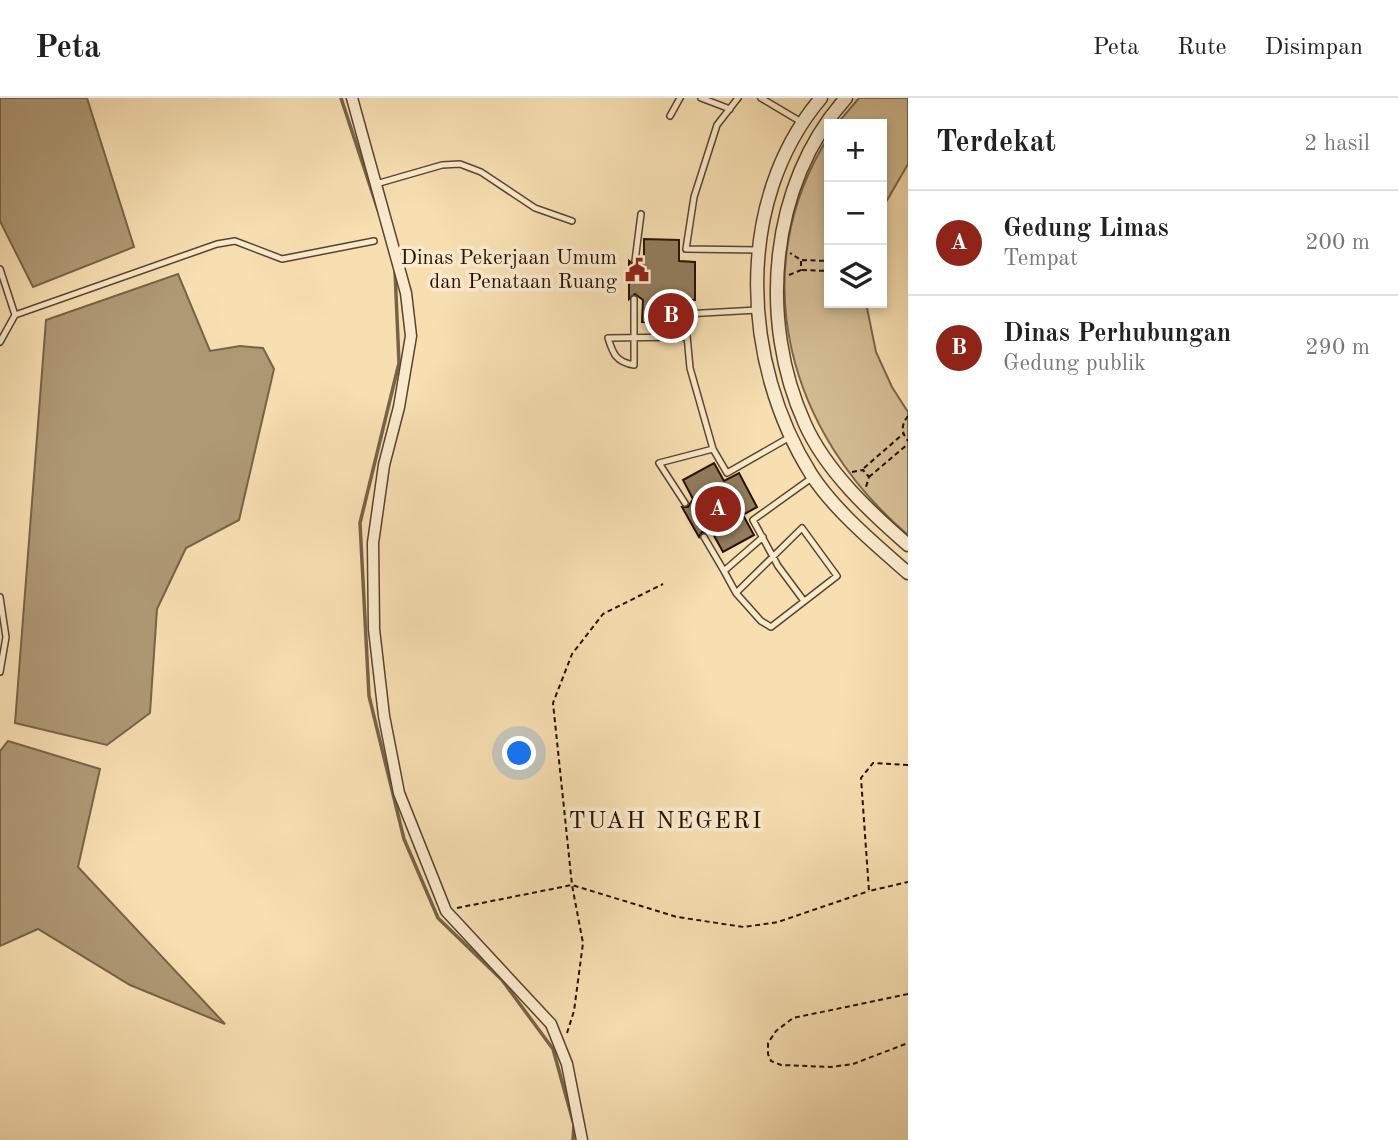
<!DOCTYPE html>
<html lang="id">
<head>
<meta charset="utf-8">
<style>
	:root { --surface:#fff; --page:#f6f6f6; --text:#222; --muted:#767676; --line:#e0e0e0; --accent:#8f2418 }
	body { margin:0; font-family:"Old Standard TT",serif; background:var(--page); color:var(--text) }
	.controls { position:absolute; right:21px; top:21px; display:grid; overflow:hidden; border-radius:0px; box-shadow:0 4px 10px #0003 }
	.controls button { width:63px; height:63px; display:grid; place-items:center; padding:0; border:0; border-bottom:2px solid var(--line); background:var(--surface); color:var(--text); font:35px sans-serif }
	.you { position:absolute; left:520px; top:656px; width:24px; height:24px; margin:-18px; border:5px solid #fff; border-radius:50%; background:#1a73e8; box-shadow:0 0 0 10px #1a73e833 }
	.badge { display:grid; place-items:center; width:46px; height:46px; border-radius:50%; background:var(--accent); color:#fff; font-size:23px; font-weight:700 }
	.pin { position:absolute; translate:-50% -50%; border:4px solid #fff; box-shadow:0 2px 7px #0006 }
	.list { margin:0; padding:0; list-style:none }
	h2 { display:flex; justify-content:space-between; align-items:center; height:91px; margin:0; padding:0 28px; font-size:30px }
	h2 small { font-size:23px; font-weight:400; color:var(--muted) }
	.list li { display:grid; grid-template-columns:46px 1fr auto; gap:21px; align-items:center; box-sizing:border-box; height:105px; padding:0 28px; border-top:2px solid var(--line) }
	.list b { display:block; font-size:26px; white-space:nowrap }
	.list p { margin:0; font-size:23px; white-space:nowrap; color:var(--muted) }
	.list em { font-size:23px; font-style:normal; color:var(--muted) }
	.icon { flex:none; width:38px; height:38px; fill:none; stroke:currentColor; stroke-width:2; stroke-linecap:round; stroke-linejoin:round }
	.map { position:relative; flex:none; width:908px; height:1042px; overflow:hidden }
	header { display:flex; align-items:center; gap:42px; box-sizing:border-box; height:98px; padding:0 35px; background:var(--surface); border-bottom:2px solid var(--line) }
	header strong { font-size:33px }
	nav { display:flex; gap:38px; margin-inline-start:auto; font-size:24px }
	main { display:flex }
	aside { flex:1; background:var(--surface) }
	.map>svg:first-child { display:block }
	.green { fill:#d3bc94; stroke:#7c664a; stroke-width:2 }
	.water { fill:#af9975; stroke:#776346; stroke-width:2 }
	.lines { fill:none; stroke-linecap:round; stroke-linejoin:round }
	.stream { stroke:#776346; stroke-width:3.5 }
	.building { fill:#927c5d; stroke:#241100; stroke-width:2 }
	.service-casing { stroke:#59442c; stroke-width:8 }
	.minor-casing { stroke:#59442c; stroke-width:13 }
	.tertiary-casing { stroke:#59442c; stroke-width:15 }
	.path { stroke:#241100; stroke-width:2; stroke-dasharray:5 3.5; stroke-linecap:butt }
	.service { stroke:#faeacd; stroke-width:5 }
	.minor { stroke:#faeacd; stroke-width:10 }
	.tertiary { stroke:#faeacd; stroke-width:12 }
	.labels { text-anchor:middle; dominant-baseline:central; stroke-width:7; stroke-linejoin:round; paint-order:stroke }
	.poi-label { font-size:21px; fill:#241100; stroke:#faeacd; text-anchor:end }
	.quarter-label { font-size:24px; letter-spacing:2px; fill:#241100; stroke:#faeacd }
</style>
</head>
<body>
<header>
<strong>Peta</strong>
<nav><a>Peta</a><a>Rute</a><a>Disimpan</a></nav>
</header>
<main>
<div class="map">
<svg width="908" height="1042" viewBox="0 0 908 1042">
	<rect width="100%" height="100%" fill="#f7dfb2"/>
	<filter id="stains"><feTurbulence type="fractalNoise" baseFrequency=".00286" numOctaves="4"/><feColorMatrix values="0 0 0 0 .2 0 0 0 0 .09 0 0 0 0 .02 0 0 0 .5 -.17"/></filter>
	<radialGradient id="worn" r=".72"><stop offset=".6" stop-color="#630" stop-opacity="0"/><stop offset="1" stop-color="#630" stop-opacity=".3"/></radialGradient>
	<path class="green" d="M859,0H908V66L882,111V26H837Z
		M829,38V205H866L876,254L892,289L908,314V437C790,337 742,175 829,38Z"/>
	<path class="water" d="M0,0H87L134,149L33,189L0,123Z
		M178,176L210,253L240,248L263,250L274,271L239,422L186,450L157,511L150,615L107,647L15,625L46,222Z
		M8,643L100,671L78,769L225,926L130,887L38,831L0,848V653Z"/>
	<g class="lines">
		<path class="stream" d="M341,0L378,112
			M395,173L399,265L360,425L369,598L404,741L438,820L502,882L553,951L574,1027L573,1042"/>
	</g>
	<path class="building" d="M644,141L679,142V163L695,164V202H678V225L642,224L643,202L635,196L629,201V163L635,168L644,163Z
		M714,365L724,383L739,375L757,409L743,417L754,437L723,454L712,434H702L699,439L682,409H688L693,401L683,382Z"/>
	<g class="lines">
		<g class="service-casing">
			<path id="service" d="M701,0L730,11
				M738,0L717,27L694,99L686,151L759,152
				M761,0L803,25
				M670,18L680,0
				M376,86L442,67L460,66L481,74L535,110L572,123
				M635,163L641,116
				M0,171L15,217L0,244
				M634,201V267C616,264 613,256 608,240L686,239
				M15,217L217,146L235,143L282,161L374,143
				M713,351L690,270L685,216L757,212
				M685,405L659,365L713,351L727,375L790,339
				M802,430L837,478L771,529L761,523L736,495Z
				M704,439L724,473
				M736,495L724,473L763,439
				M0,499L6,539L0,574
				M804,503L778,468L753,422L813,379"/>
		</g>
		<g class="minor-casing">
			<path id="minor" d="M352,0L406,195L411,238L399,309L384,367L373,445L374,531L384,618L399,695L446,813L551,926L567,966L582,1042"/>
		</g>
		<g class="tertiary-casing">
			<path id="tertiary" d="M821,0C733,104 742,266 811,376C834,412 876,447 908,475
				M846,0C769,86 758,223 805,326C826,373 870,414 908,447"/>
		</g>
		<path class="path" d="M802,162L829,163
			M802,172L829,173
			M789,177L801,172V162L790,155
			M908,318C901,327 901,334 908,343
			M864,370L903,336
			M852,374L863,372L869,379L866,389
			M869,379L908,346
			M908,667L873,665L861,680L869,793L908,784
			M457,810L572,787L677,819L744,829L778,824L869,793
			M908,896L793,920L776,933L768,945V956L771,963L781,967L831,969L853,966L908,945
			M567,935L574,913L583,845L572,787L553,605L572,556L603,516L663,486"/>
		<use href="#service" class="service"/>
		<use href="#minor" class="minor"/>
		<use href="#tertiary" class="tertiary"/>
	</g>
	<defs>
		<g id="civic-bare" transform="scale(1.89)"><path d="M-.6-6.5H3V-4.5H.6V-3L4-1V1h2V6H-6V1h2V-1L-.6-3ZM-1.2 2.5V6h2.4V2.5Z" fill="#8f2418" stroke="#faeacd" stroke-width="2.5" paint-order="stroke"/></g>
	</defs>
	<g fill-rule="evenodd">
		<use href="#civic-bare" x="637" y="172"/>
	</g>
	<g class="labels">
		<g class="poi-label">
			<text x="617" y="160">Dinas Pekerjaan Umum<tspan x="617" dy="24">dan Penataan Ruang</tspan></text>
		</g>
		<g class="quarter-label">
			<text x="666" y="724">TUAH NEGERI</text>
		</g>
	</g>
	<rect width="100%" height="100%" filter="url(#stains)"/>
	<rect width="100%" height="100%" fill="url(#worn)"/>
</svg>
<div class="controls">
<button>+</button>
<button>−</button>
<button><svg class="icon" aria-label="layers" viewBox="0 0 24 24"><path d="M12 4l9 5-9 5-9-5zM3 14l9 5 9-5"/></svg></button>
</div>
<div class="you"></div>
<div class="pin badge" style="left:718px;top:411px">A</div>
<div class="pin badge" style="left:671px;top:218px">B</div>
</div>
<aside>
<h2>Terdekat<small>2 hasil</small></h2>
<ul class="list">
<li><span class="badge">A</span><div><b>Gedung Limas</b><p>Tempat</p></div><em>200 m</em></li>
<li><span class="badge">B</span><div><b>Dinas Perhubungan</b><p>Gedung publik</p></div><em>290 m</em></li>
</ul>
</aside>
</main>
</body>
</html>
